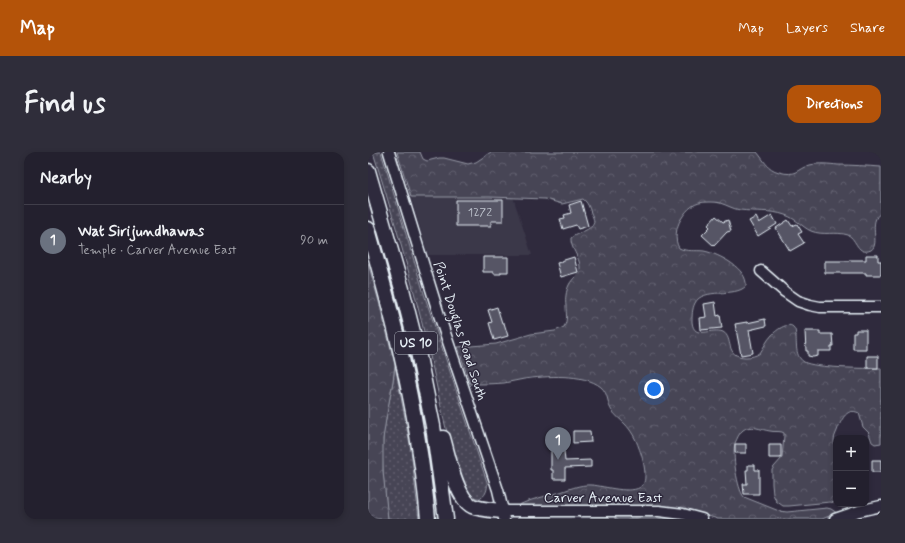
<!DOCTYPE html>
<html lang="en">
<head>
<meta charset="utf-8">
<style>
	:root { --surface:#23202e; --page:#2f2d3a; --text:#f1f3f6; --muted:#a3a3aa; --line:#403e4a; --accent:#b45309 }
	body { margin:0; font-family:Mynerve,sans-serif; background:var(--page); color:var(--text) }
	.controls { position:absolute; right:12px; bottom:12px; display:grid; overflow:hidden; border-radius:8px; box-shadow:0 2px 6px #0003 }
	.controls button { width:36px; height:36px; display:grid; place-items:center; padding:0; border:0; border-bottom:1px solid var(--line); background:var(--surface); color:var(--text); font:20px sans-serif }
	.you { position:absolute; left:286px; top:237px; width:14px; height:14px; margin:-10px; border:3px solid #fff; border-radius:50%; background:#1a73e8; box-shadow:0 0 0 6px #1a73e833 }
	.badge { display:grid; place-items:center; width:26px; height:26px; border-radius:50%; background:var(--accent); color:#fff; font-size:13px; font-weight:700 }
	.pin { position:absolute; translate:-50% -33px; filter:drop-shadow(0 1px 2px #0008) }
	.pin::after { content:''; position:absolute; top:21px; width:14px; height:12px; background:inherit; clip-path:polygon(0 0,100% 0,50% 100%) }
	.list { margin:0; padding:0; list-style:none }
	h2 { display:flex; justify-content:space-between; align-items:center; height:52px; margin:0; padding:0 16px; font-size:17px }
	h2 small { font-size:13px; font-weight:400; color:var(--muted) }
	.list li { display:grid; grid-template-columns:26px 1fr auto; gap:12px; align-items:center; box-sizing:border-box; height:72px; padding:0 16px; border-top:1px solid var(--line) }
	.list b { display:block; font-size:15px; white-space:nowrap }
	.list p { margin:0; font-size:13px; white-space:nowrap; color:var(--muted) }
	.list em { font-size:13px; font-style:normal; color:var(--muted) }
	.map { position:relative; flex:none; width:513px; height:367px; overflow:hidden; border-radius:12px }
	header { display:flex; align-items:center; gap:24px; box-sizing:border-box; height:56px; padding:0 20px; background:var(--accent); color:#fff }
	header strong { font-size:19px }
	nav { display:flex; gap:22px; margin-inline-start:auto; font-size:14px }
	.intro { display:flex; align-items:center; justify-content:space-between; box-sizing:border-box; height:96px; padding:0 24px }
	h1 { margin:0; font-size:28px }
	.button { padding:10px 18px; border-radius:12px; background:var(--accent); color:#fff; font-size:14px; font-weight:700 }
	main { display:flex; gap:24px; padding:0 24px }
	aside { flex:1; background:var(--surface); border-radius:12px; box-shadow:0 2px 6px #0003 }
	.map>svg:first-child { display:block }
	.built { fill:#3b3749 }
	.grass { fill:url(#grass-dots); stroke:#979aa6 }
	.forest { fill:url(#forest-crowns); stroke:#979aa6 }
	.building { fill:#575565; stroke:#e8f1f8 }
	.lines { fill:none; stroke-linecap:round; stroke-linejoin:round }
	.minor-casing { stroke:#e8f1f8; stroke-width:13 }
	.highway-casing { stroke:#e8f1f8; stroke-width:17 }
	.minor { stroke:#2f2a3d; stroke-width:10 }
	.highway { stroke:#2f2a3d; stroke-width:14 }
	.labels { text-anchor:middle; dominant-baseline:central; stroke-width:3; stroke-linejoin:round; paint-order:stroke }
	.number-label { font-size:12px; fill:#c4cad3 }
	.shield { fill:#2f2a3d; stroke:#b0b5c0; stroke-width:1 }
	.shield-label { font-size:13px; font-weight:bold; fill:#e8f1f8 }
	.street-label { font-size:14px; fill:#e8f1f8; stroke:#2f2a3d }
</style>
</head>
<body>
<header>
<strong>Map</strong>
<nav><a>Map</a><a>Layers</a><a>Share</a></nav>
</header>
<div class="intro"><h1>Find us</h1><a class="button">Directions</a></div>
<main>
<aside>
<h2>Nearby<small></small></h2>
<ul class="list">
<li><span class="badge" style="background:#6b7280">1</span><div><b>Wat Sirijundhawas</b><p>Temple · Carver Avenue East</p></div><em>90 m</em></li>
</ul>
</aside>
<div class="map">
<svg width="513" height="367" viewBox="0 0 513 367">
	<defs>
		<pattern id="grass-dots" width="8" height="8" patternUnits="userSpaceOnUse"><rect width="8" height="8" fill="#464455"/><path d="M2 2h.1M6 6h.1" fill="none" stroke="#615f6e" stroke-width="1.8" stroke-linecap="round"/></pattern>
		<pattern id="forest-crowns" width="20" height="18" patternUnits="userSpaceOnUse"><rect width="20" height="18" fill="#464455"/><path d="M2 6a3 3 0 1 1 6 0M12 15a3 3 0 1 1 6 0" fill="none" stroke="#615f6e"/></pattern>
	</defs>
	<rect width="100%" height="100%" fill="#2f2a3d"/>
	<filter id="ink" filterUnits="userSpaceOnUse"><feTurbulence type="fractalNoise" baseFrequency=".025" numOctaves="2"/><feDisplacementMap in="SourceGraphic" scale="8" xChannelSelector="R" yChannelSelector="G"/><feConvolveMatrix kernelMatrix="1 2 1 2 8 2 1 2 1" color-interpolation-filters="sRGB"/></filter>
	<g filter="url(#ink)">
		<path class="built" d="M144,42L164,103H60L42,43Z
			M161,364H249V367H152Z"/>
		<path class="grass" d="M5,0H13L57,145L119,330C121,340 113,353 103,342C97,337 93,328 91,321C76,279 70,235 59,192C44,128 25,64 5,0Z
			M27,213L43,298L51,367H20C17,341 13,313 15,287C17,262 25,238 27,213Z"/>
		<path class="forest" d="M29,0H52L55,7L59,9L71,6H76L100,12L108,10L123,0H389C396,8 399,17 411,20C429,25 428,17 442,13C451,11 461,12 470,13C484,13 499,14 513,15V61C499,69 513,92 503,98C489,104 489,87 480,83C468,79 455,84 443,79C434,75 429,67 417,63C403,58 387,60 372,58C365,57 359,53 352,51C348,50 344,50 340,50C326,50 320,56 313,67C308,75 306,88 311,96C319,100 328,98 336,99C351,102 380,117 378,134C367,146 335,135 327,151C324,157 324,164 324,170C326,189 344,175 355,180C366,186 356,205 378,205C383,205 388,204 392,201C396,195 399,188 404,183C408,178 423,167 427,178C430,188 425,203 436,210C446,216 499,217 513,216V291L507,292L504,290L501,281L495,275L491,261C479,255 474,267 470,276C469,280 466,284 466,288C466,291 467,293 468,295V351L462,350L421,354H415L408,349L405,342L404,332V318L406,315L414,306L416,284V281L414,280C410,279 406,280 402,279C394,278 382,272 375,278C371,281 369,287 367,291C364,302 369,337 376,345L411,359L419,360L459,356L463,357L469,361L454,367H350L321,358L297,354H160L151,353C163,347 176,345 189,341C200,338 211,332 224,333C236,334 264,343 274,334C281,327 274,303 271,296C268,287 263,278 257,272C253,268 248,264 244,259C239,252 241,242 233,235C216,221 177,224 156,227C149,228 143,230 136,231C124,232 113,232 102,232L90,195L128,192L163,182L187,179L196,175C200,168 198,161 198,154C197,147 198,139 201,133C204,126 213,122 212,115C212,105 202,96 203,86C208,81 225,78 226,70C226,67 224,63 223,61C221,55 220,51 215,47L194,52L177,47L122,45H43Z
			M0,111L11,150L27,213L25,229L18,267L15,287V319L20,367H0Z
			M247,364H294L315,367H247Z"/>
		<path class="building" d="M88,48H135V69H123V74H88Z
			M213,49L220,74L210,77L208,73L195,77L192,67L197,66L196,63L203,61L201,53Z
			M404,63L409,72L390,84L381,69L388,65L391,71Z
			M348,64L355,70L360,68L363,79L359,80L346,94L334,83L342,75L340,73Z
			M420,68L424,74L429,72L434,80L430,82L436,91L422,99L408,76Z
			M498,103H510V109H513V123H498V121H457V109H481V108H498Z
			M115,105H140V120H133V122H126V120H115Z
			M206,105L210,120L193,125L189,111L193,110V109Z
			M347,150L349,164L352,163L354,176L333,178L332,166L338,165L336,152Z
			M129,155L134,171H136L140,184L126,188L121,171L124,170L120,158Z
			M397,167L398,174L381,178L385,201L373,203L367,172L379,170V171Z
			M488,178H498V197H485V181H488Z
			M437,179H452V182H464L465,194H463V199H450V204L445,205L440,204V199H438Z
			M499,204H510V216H499Z
			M205,279H222L223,290L205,291Z
			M367,292H378V301H367Z
			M401,293H413V306H401Z
			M183,299H196L197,309L223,308V315L197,316V327H185V318H183Z
			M504,308H513V320H504Z
			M380,313H387V318H391V342H376L375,332H379L378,318H380Z"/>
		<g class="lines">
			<g class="minor-casing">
				<path id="minor" d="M21,0L71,163L130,338L134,355L136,367
					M393,119L417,140L430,149L442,153L452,155H513
					M135,359H291L315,362L334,367
					M467,367L491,359L513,354"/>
			</g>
			<g class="highway-casing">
				<path id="highway" d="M0,19L34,137L50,200L65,274L78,367
					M0,77C11,117 23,158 32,198C45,254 55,310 60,367
					M75,286C80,303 88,346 104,354C114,358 125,358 135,359"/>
			</g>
			<use href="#minor" class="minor"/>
			<use href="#highway" class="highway"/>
		</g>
	</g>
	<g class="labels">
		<g class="number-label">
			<text x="112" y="61">1272</text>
		</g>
		<rect class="shield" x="27" y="180" width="42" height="22" rx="3"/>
		<g class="shield-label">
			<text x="48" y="191">US 10</text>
		</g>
		<g class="street-label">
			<text transform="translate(92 179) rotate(72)">Point Douglas Road South</text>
			<text x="235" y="346">Carver Avenue East</text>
		</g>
	</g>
</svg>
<div class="controls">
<button>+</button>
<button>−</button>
</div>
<div class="you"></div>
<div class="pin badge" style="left:190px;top:308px;background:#6b7280">1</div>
</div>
</main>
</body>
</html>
